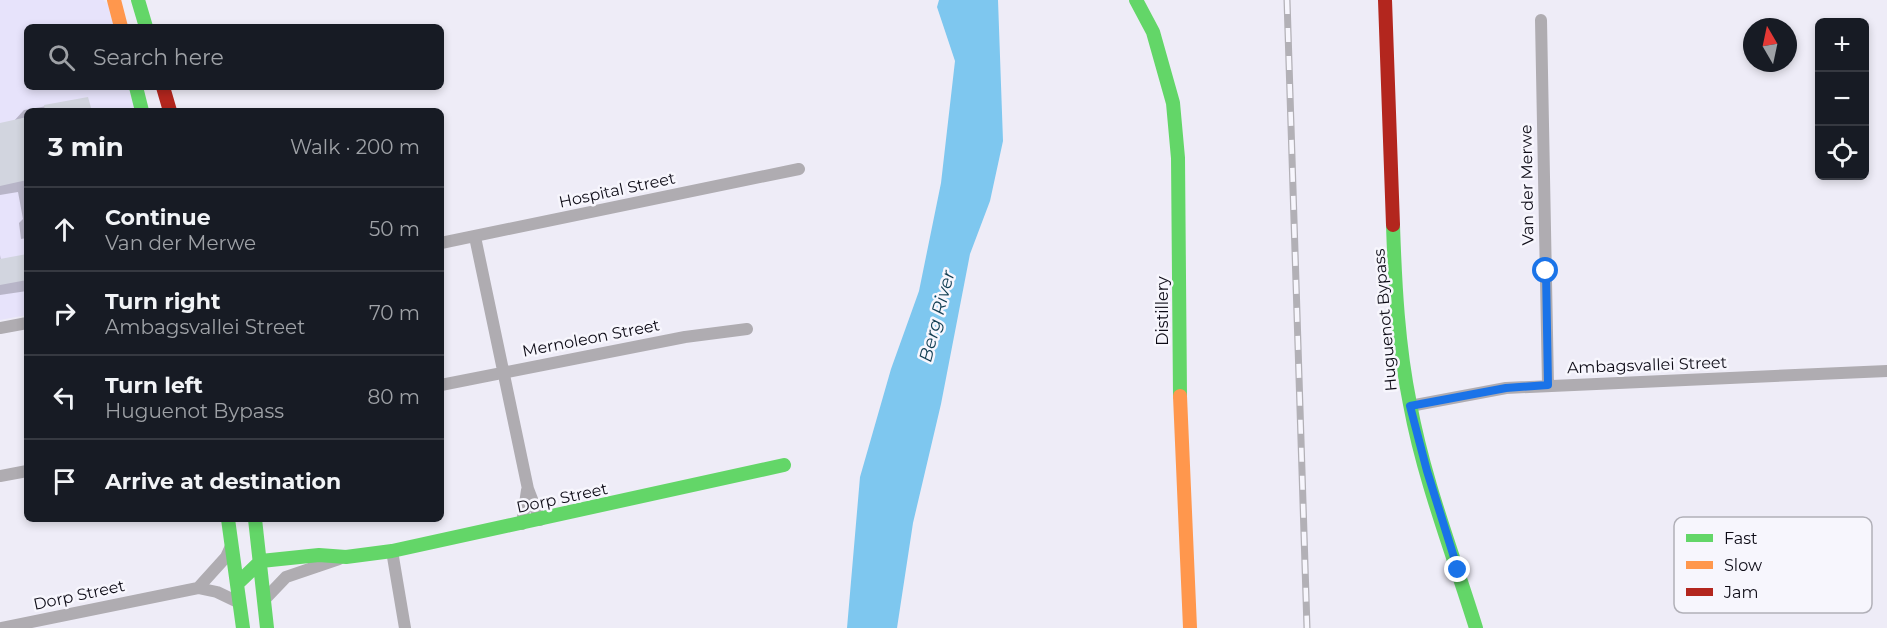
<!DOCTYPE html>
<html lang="en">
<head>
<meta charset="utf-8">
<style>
	:root { --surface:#171b24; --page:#20242c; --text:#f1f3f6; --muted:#9ea1a6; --line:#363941 }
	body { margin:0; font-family:Montserrat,sans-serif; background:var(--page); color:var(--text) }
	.controls { position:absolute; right:18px; top:18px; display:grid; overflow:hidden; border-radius:9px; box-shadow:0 3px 9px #0003 }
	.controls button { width:54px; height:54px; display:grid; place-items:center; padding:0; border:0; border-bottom:2px solid var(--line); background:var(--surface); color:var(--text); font:30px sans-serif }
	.compass { position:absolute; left:1743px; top:18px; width:54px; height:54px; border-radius:50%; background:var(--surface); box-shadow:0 3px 9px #0003; rotate:351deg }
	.stop { position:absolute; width:18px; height:18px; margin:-14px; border:4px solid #1a73e8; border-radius:50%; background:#fff }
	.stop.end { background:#1a73e8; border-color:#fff; box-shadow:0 2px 6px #0008 }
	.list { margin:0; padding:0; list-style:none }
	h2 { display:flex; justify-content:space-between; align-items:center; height:78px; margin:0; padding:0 24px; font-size:26px }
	h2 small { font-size:20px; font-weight:400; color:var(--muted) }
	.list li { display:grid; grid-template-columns:39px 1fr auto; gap:18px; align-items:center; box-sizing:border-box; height:84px; padding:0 24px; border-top:2px solid var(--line) }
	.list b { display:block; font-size:22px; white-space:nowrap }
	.list p { margin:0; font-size:20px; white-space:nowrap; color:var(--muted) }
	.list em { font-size:20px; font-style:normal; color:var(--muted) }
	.icon { flex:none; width:33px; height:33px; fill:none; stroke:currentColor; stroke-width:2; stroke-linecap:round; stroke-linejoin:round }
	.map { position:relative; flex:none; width:1887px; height:628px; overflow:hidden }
	.search { position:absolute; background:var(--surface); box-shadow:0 3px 9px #0003; left:24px; top:24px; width:420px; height:66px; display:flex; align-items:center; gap:15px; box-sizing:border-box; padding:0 21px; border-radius:9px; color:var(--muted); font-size:22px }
	.panel { position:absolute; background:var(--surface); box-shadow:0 3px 9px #0003; left:24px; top:108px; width:420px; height:414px; border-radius:9px }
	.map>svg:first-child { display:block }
	.built { fill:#e7e3fb }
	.water { fill:#7ec7ef }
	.shadow { fill:#0003 }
	.building { fill:#d2d5df }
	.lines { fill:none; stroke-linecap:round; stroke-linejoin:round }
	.street { stroke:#afacb1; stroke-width:12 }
	.fast { stroke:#63d668; stroke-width:14 }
	.slow { stroke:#ff974d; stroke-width:14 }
	.jam { stroke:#b3261e; stroke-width:14 }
	.rail-casing { stroke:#b2b0b6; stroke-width:7 }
	.rail { stroke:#f7f6fd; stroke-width:4.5; stroke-dasharray:14; stroke-linecap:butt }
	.route { stroke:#1a73e8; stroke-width:8 }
	.labels { text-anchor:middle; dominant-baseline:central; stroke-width:5; stroke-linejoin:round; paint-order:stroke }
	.street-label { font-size:16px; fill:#0d0b16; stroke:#f7f6fd }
	.water-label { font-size:18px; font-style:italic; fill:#0f3c51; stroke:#f7f6fd }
	.key { fill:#f7f6fd; stroke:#b1b0b8; stroke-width:1.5 }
	.key-label { font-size:16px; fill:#0d0b16 }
</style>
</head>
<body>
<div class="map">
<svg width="1887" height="628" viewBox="0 0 1887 628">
	<rect width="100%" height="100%" fill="#eeecf7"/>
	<path class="built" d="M0,0H103L109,5L117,27H27V87H139L148,111H27V315L0,320Z"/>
	<path class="water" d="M939,0H998L1003,141L990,201L970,254L941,404L913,523L897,628H847L860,477L891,369L919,291L941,183L955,61L937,7Z"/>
	<path class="shadow" d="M87,99L90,111H27V238L21,239L19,223L23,219L18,192L0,195V124L13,122L24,110Z
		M0,255L1,261L27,256V291L0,295Z"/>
	<path class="building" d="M88,97L92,111H45L44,105Z
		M27,117V180L0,186V123Z
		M27,254V280L0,285V259Z"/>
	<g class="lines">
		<path class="street" d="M1541,20L1548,385
			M475,237L528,489L540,520
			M441,243L799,169
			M0,328L27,323
			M441,385L685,337L747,329
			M1410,406L1506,388L1887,371
			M0,476L27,471
			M522,524L527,490
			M392,551L405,628
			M198,588L226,557L232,544
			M265,599L286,577L339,559
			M2,628L198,588L217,592L240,603"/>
		<path class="fast" d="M138,0L146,27
			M1136,0L1153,32L1173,103L1178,158L1180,396
			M136,87L142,111
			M1393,225C1395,285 1398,345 1410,404C1424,480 1453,554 1476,628
			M228,519L243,628
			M255,519L267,628
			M237,584L261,561L319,555L346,557L392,551L784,465"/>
		<path class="slow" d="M114,0L121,27
			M1180,396L1190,628"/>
		<path class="jam" d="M1385,0L1393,225
			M163,87L170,111"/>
		<g class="rail-casing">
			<path id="rail" d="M1287,0L1307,628"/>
		</g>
		<use href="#rail" class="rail"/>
	</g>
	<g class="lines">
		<path class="route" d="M1458,570L1427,471L1410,406L1506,388L1548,385L1546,271"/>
	</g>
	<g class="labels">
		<g class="street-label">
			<text transform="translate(1527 185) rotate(-91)">Van der Merwe</text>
			<text transform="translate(617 190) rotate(-12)">Hospital Street</text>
			<text transform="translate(1162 311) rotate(-90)">Distillery</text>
			<text transform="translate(1385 320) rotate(-95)">Huguenot Bypass</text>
			<text transform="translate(591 338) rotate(-11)">Mernoleon Street</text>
			<text transform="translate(1647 365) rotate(-2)">Ambagsvallei Street</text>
			<text transform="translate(562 498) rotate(-12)">Dorp Street</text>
			<text transform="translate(79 595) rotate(-12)">Dorp Street</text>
		</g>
		<g class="water-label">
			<text transform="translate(937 316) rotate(-75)">Berg River</text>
		</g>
	</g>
	<rect x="1674" y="517" width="198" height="96" rx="9" class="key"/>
	<rect x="1686" y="534" width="27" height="8" fill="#63d668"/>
	<rect x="1686" y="561" width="27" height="8" fill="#ff974d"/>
	<rect x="1686" y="588" width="27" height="8" fill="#b3261e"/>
	<g class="key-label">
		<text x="1724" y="544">Fast</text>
		<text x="1724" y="571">Slow</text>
		<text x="1724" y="598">Jam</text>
	</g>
</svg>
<div class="controls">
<button>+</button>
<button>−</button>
<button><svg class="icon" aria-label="locate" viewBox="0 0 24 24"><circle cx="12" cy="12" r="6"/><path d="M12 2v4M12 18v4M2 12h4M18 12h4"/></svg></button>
</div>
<svg class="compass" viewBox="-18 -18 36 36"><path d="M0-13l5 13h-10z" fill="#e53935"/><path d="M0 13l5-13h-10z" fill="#9ea1a6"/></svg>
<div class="stop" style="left:1546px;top:271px"></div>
<div class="stop end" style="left:1458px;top:570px"></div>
<div class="search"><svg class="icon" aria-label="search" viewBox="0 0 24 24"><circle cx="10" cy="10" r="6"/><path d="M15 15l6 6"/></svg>Search here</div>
<section class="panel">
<h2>3 min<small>Walk · 200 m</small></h2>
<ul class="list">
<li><svg class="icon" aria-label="ahead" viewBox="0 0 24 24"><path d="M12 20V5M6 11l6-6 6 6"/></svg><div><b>Continue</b><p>Van der Merwe</p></div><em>50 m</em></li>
<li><svg class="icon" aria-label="right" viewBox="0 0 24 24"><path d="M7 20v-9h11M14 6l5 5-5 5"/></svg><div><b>Turn right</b><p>Ambagsvallei Street</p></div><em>70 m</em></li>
<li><svg class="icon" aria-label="left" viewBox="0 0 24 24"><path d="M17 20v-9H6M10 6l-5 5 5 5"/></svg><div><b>Turn left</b><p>Huguenot Bypass</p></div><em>80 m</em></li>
<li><svg class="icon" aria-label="arrive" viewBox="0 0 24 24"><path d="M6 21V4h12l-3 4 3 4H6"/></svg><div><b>Arrive at destination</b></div></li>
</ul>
</section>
</div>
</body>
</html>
